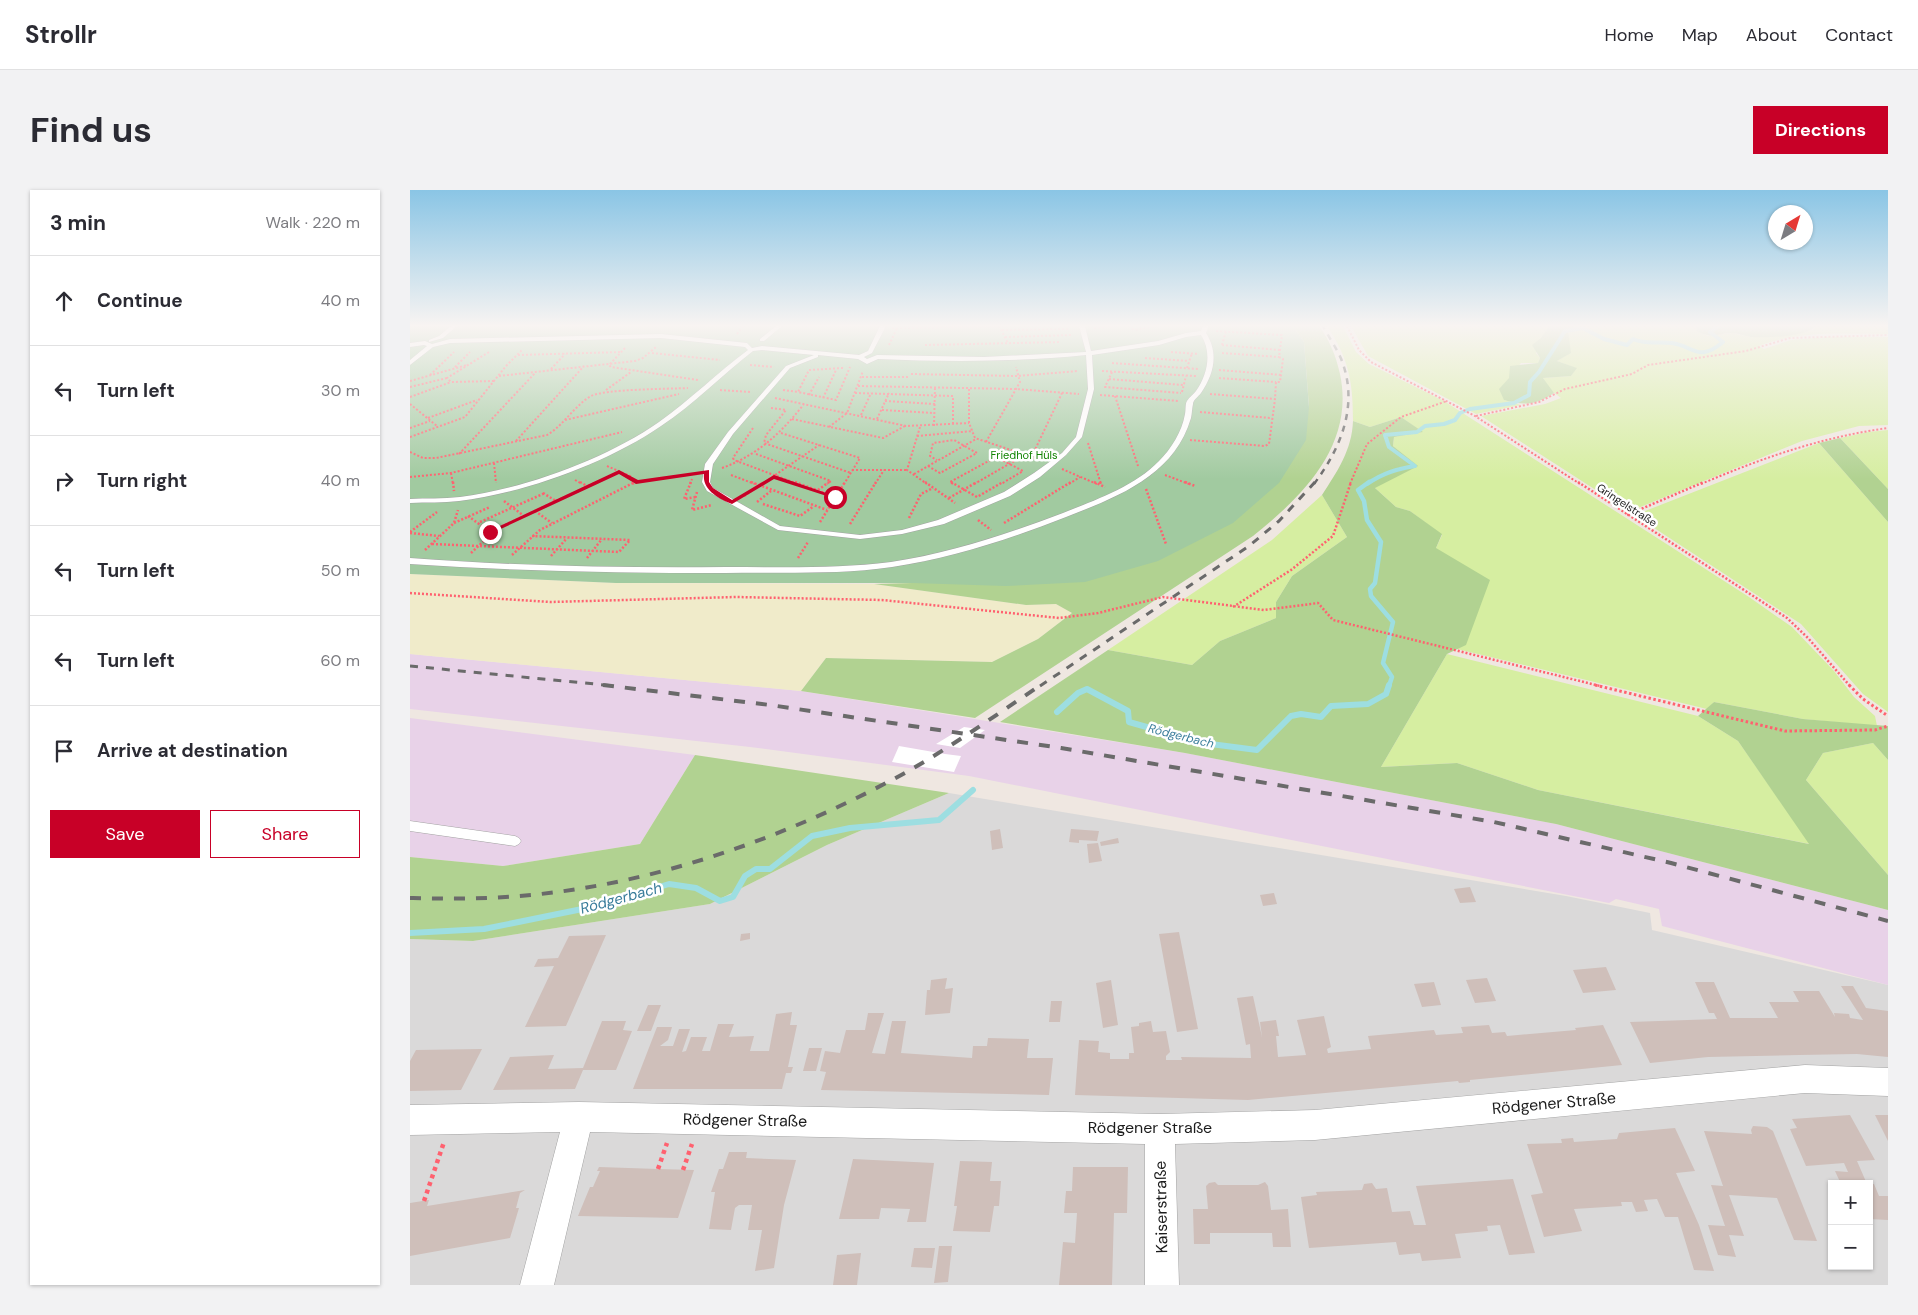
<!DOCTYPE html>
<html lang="en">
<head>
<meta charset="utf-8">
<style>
	:root { --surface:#fff; --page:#f2f2f3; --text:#2b2b33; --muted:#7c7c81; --line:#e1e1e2; --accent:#c80027 }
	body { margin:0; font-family:"DM Sans",sans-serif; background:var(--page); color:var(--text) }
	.controls { position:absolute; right:15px; bottom:15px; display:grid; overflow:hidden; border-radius:0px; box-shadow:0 1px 4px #0004 }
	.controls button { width:45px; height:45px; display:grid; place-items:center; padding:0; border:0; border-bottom:1px solid var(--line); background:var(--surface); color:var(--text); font:25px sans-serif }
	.compass { position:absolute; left:1358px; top:15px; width:45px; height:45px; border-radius:50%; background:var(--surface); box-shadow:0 1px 4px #0004; rotate:38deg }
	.stop { position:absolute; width:15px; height:15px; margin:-11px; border:4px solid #c80027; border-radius:50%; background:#fff }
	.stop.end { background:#c80027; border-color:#fff; box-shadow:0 1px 5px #0008 }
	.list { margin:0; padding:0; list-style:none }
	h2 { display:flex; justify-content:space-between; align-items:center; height:65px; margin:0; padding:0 20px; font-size:21px }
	h2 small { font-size:16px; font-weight:400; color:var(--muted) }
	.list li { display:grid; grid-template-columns:32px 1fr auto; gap:15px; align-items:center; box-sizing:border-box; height:90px; padding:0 20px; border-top:1px solid var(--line) }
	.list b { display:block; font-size:19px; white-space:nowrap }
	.list em { font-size:16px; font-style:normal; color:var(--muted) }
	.actions { display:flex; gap:10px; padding:15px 20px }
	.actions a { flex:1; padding:11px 0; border:1px solid var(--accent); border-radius:0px; text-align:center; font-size:18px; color:var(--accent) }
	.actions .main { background:var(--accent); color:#fff }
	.icon { flex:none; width:28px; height:28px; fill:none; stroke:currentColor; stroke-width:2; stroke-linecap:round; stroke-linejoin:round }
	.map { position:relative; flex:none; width:1478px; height:1095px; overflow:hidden; border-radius:0px }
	header { display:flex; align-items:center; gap:30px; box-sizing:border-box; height:70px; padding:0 25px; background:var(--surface); border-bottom:1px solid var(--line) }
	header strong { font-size:24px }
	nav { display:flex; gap:28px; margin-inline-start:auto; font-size:18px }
	.intro { display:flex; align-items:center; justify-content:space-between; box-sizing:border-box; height:120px; padding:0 30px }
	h1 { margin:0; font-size:35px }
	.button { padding:12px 22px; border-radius:0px; background:var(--accent); color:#fff; font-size:18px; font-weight:700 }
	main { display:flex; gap:30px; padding:0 30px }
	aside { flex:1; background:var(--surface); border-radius:0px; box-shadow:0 1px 4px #0004 }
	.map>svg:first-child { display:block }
	.residential { fill:#dad9d9; fill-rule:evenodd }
	.industrial { fill:#e8d2e8 }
	.farmland { fill:#f0ebca }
	.grass { fill:#d6eea1 }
	.forest { fill:#b1d291 }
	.cemetery { fill:#a1caa0 }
	.pier { fill:#fff }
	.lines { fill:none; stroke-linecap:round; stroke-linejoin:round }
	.stream-far2 { stroke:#9ddee1; stroke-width:4 }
	.stream-far1 { stroke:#9ddee1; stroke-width:4.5 }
	.stream { stroke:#9ddee1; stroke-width:6 }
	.building { fill:#cfbfba }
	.lane-casing { stroke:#a3a3a3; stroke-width:1 }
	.street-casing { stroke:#a3a3a3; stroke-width:1 }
	.path-far3 { stroke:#ff616f; stroke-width:2; stroke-dasharray:2 2; stroke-linecap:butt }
	.path-far2 { stroke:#ff616f; stroke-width:2.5; stroke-dasharray:2 2; stroke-linecap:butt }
	.path-far1 { stroke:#ff616f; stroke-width:3; stroke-dasharray:2.5 2.5; stroke-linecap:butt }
	.path { stroke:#ff616f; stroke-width:4.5; stroke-dasharray:4 4; stroke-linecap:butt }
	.lane { fill:#fff; fill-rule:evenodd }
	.street { fill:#fff; fill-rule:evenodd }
	.rail-far2 { stroke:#6a6a6a; stroke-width:2.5; stroke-dasharray:6 6; stroke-linecap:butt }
	.rail-far1 { stroke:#6a6a6a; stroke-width:3; stroke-dasharray:8 8; stroke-linecap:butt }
	.rail { stroke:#6a6a6a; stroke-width:4; stroke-dasharray:11 11; stroke-linecap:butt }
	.route { fill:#c80027 }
	.labels { text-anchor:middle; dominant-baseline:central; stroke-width:5; stroke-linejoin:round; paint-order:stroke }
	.far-park-label { font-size:11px; fill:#108302; stroke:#fff }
	.far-street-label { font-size:11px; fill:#1c1c1c; stroke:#fff }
	.far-water-label { font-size:12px; font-style:italic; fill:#3a7d9b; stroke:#fff }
	.water-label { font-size:15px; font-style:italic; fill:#3a7d9b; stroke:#fff }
	.near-street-label { font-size:16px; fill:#1c1c1c; stroke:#fff }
</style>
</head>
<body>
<header>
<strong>Strollr</strong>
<nav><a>Home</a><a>Map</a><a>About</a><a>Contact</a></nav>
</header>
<div class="intro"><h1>Find us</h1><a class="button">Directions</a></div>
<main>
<aside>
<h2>3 min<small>Walk · 220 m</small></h2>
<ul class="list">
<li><svg class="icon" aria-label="ahead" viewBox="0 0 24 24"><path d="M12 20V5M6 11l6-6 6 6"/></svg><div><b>Continue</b></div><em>40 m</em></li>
<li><svg class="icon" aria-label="left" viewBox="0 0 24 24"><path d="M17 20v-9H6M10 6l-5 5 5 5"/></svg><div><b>Turn left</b></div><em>30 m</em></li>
<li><svg class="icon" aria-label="right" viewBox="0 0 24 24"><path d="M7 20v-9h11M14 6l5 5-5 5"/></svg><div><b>Turn right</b></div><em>40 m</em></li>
<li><svg class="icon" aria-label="left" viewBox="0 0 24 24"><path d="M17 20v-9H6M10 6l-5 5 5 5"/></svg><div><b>Turn left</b></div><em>50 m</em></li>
<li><svg class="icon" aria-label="left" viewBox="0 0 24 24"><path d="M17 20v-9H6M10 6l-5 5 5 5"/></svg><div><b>Turn left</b></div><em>60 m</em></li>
<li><svg class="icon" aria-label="arrive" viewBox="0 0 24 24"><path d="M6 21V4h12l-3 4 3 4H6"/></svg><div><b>Arrive at destination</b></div></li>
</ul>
<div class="actions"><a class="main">Save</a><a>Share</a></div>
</aside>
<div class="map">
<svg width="1478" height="1095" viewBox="0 0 1478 1095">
	<rect width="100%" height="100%" fill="#efe7e1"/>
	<path class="residential" d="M539,603L1156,706L1240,723L1242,740L1478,795V1095H0V749L63,751L300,714L417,655ZM1422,994H1459V1076H1422Z"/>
	<path class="industrial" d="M0,464L391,501L775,563L1146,634L1478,720V795L1252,736L1249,719L1206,709L1199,713L559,586L340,557L0,519Z
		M0,528L285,565L230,654L93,676L0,667Z"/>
	<path class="farmland" d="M0,384L206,393L464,394L616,415L646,414L662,423L628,449L582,472L416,468L391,501L0,464Z"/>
	<path class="grass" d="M917,136H933L946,162L959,174L1034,211L1339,407L1382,437L1424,481L1444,507L1465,526L1467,536L1393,529L1304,512L1297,519L1047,459L1056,454L1026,358L1032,345L1000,321L986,317L964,297L1007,276L983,256L984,247L1012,242L991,227L960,237L943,231C943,192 939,169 917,136Z
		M941,136H1139L1126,163L1130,168L1128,173H1111L1099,188L1094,210L1111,215L1066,224L958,166Z
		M1165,136H1286L1287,141L1298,146L1322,143L1340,147L1403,140L1406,136H1478V144C1434,144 1390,140 1349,156L1354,159L1381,150L1417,147H1478V235L1449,236L1392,251L1223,320H1217L1071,226L1135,214L1151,208L1139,199L1133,188L1161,186L1166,178L1147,171L1160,163L1158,139Z
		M1478,240V299L1430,248L1458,242Z
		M1409,253L1478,332V522L1453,504L1391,434L1229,328L1230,323Z
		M912,305L937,347L882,386L866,412V428L810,451L782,475L698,460L862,350Z
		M1037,464L1288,526L1328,551L1400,654L1128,600L1047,573L971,577Z
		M1463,553L1478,570V685L1396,590L1413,563Z"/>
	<path class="forest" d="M883,136H909C920,151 926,166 930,184C945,255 893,306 843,346L565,528L391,501L416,468L582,472L628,449L662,423L646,414L616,415L464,394L502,393L899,217L894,152Z
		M1139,136H1165L1158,140L1161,163L1147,171L1167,178L1161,186L1133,188L1144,203C1127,215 1113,216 1094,210L1089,199L1099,188L1100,176L1128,173L1130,168L1122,155L1131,148Z
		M1286,136H1406C1397,147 1356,148 1341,147C1335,146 1328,143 1321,143C1306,144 1302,149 1287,141Z
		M991,227L1013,242L984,247L983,256L1008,276L965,298L986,317L1000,321L1032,344L1026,358L1080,390L1056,455L1037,464L971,577L1047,573L1128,600L1399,654L1328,551L1288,526L1304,512L1393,529L1478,536V570L1463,553L1413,563L1396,590L1478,685V720L1146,634L775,563L590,532L698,460L782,475L810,451L866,428V412L882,386L937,347L912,305C927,282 942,260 943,231L960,237Z
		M1430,248L1478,299V332L1409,253Z
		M285,565L539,603L417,655L300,714L63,751L0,749V667L93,676L230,654Z"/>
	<path class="cemetery" d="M0,136H883L894,152L899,217L896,250L869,293L823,333L748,371L675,392L596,396L502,393H206L0,384Z"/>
	<path class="pier" d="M554,537L575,540L550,558L526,554Z
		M489,556L535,564L551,566L544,582L482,572Z"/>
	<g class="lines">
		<path class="stream-far2" d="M957,294C973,283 987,279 1005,276L979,257L975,245L1007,242L1015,236L1034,234L1045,230L1050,223L1060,219L1104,213L1119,205L1120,192L1129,182L1155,141L1173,138L1194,149L1217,155L1223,149C1236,155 1248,151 1262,153C1284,156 1288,173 1313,152L1300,142L1308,136"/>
		<path class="stream-far1" d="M959,292L948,300L954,311L957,330L971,352L965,393L960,399L961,406L983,432L973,473L982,487L979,496"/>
		<path class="stream" d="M647,522L668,503L677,499L718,521L719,532L793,553L847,560L881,526L891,524L911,527L921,516L958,514L976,504L979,495
			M0,743L74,739L187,716L259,694L286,698L310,711L323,707L335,686L346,679H360L402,646L440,638L529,630L563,600"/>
	</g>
	<path class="building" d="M590,639L593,658L582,660L580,641Z
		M661,639L689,641L687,651L669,650V653L659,652Z
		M708,648L709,653L691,656L690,652Z
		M688,653L692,671L679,673L677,654Z
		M1060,697L1066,712L1050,713L1044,699Z
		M864,703L867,714L853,716L850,705Z
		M769,742L788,839L767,842L749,744Z
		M340,743V749L330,751L331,744Z
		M196,745L156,836L115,837L144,776L124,777L128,769L148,768L159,746Z
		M1196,777L1206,800L1173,803L1163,780Z
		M537,788L535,799L543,798L540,823L515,825L517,800H520L521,790Z
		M1077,788L1086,811L1065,813L1056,790Z
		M701,790L708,835L693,838L686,793Z
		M1024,792L1031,815L1012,817L1004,794Z
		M1285,792H1304L1320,828H1368L1359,812H1389L1383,801H1409L1425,827L1424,823L1439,824L1440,828L1453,830L1431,796H1443L1456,818L1478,821V867L1447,864L1389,865L1298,867L1240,873L1220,832L1307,829L1304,823H1299Z
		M843,806L852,847L850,832L866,830L869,846H866L868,867L896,865L887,830L914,826L921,857L917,859L918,863L961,859L958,846L1024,840L1026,845L1053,843L1051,837L1079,835L1082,843L1095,842L1097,846L1166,840L1165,838L1193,835L1212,875L1060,890V892L1049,893L1048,891L838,910L665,905L669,850L689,851L688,862L700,863V869H719V863H724L721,837L729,836V833L741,831L743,842L756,841L760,862L756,866V870H772L771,867L841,868L840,854L836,855L827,808Z
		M641,811H652L650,832H639Z
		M238,815H251L241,841H227Z
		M382,822L380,835H387L378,877H383L381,883H376L372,899H223L247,837H262L258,850L250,856H263L269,839H280L272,862L276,861L281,847H297L292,861H300L308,834H324L319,847L344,846L340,861H359L366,824Z
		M458,823H474L462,863L475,864L482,831H496L491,863L562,868L563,856H577L578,848L619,849L617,868H643L639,905L411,900L416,882L410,881L415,861L430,863L436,840H455Z
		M192,831H216L213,840L222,841L206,880H173L165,899L83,900L100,867L144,865L138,879L173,878Z
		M399,858H412L406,881H393Z
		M72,859L51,900L0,901V871L6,860Z
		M1440,925L1465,970L1447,971L1457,994H1431L1425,981L1438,982L1434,973L1396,976L1380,939L1387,938L1382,929Z
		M1465,925H1478V951Z
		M1343,936L1357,937L1363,941L1407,1051L1384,1050L1367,1008L1319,1005L1334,1046L1319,1045L1326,1067L1308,1065L1298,1035L1315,1036L1301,995L1313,996L1294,941L1342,944L1341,940Z
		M1265,938L1285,981L1266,983L1289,1035L1304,1081L1284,1080L1268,1027H1255L1247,1009L1234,1010L1238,1021L1226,1022L1222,1012H1211L1212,1016L1164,1019L1172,1041L1134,1047L1121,1005L1133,1003L1117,954L1152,953L1151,949L1163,948L1164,952L1207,949L1209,943Z
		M319,962H337L336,968L386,970L374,1015L364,1078L345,1081L352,1040H338L342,1015H329L325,1018L321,1040L299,1039L305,1002H301L309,979H313Z
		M443,969L524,973L516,1032H497L500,1019L471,1018L469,1029H429Z
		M550,971L582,972L580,991H591L589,1016H584L580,1042L543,1041L547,1016H544Z
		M189,977L248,979L284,980L268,1028L168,1026L180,997H183L190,981H187Z
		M663,977H718L717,1023H704L702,1095H649L653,1052L665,1053L667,1023H654L656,1001H662Z
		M1103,989L1125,1063L1099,1065L1090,1035L1077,1036L1078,1041L1045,1044L1051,1068L1012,1071L1010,1063L989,1065L986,1052L899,1058L891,1007L907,1005L906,1002L952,1000L954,994L962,993L966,999L977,998L982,1022L1000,1021L1004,1035H1016L1006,996Z
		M805,992L808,995H848L855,992L858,996L861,1020L878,1019L881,1057H863L862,1043H800V1054H784L783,1019H798L796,996L799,993Z
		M1459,994H1464L1469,1006H1478V1030L1459,1029Z
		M115,1000L110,1003L106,1018H109L100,1048L0,1066V1013L19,1010L17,1016Z
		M529,1056H542L538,1092L524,1093Z
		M504,1058H525L522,1078L501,1077Z
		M451,1063L447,1095H423L427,1065Z"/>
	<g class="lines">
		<g class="lane-casing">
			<path id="lane" d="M41,136H47L33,148L19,152V150L29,146Z
				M366,136H372L354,151H350V149Z
				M470,136H476L462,163L454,167L457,169L467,165L574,167L676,162L669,136H675L681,161L748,151L776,143L791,141L793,136H799L796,143C809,163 804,184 791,203C788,207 783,210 783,214C782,218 782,223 781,228C764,286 707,307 656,327C600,349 542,368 482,377C427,385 371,382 315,383C210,383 105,381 0,374V368C105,376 211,378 316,377C371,377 426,379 481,372C540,363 597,344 653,323C685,310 724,297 749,271C761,259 772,242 775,224C776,220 775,214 777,211C779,207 784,204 786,201C798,184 802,162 791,145L776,147L749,155L682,165L684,199L672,247L656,265L630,287L600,306L534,334L492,344L450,349L368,340L297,301L292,292L295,274L318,242L376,176L404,165L352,160L343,161C312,185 284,214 251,236C197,273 115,303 49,311C33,313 16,312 0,313V309C16,308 33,309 50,307C114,299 196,269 249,232C280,210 307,183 338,160L335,157L251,148L40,153L23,157L0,175V170L17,156L14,155L0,157V153L15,151L22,154L40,149L251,144L337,153L342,158L352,156L449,165L458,161ZM408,165L448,169L457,174L468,169C538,172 607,172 676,165L678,199L666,247L652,263L624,283L594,302L528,330L492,340L450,345L370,336L303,298L300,292L303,274L323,244L380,178L408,167Z
				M0,631L105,646L109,648L111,651L109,654L105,656L0,641Z"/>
		</g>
		<g class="street-casing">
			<path id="street" d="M1395,875L1478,878V906L1395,903L905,950L765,954L769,1095H735V954L180,942L144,1095H110L150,942L0,945V915L169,912L750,924L905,920Z"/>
		</g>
		<path class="path-far3" d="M589,136L598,153
			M719,136L724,140L745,136
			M937,136L949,160L961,172L1065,226L1170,294
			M482,138L590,136
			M684,138L704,136
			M592,140L660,139
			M327,144L333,136
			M595,147L662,145
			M479,155L487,138
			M515,155L651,152
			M812,155L870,160
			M812,155L816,141
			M215,158L199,175L201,177L288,190
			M79,162L37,188L41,192L85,191
			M761,162L789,164
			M242,163L310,170
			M812,163L869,167
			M108,165L211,162
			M735,168L779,171
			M702,173L788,179
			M340,175L364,177
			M45,177L60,162
			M433,178L399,180L388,202L426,210L440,177
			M777,178L782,163
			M141,179L155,164
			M809,180L872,185
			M692,181L786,186
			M702,182L695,197L771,203
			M501,184L607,186L668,181
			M20,185L44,162
			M89,186L225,171L233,168L246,157
			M452,187H499
			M809,188L866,192
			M699,189L773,195
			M0,191L57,175
			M448,196L606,199L669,204
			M0,197L37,188
			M559,199V233L565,248L628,269
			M196,200L221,182
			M310,200L341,202
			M373,200L388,202
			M772,202L776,186
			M445,203L543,206V235
			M800,204L865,209L866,192H870L873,169L869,167L872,145L805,141
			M399,205L409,187
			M690,205L769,211
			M705,206L728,276
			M0,207L41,192
			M365,208L496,236L559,233
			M413,208L426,180
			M475,211L525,214
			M0,214L27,236
			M361,218L376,220L356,245L354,253L441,283
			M472,220L524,223
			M790,222L861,228
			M451,225L461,203
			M1066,226L1129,212L1155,199L1222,184L1238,175L1336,161L1380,148L1478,145
			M18,228L67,210
			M382,229L473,248L495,236
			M467,229L479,203
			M155,230L269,204
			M524,236L525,197
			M419,237L437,223L453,181
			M510,237L497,280L517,294
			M0,238L20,231
			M343,238L323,268L324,270L388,294
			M371,243L450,268L434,294
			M507,246L563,241
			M0,247L55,227L96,176L112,160
			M780,250L855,256L859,254L865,209
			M106,251L174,176
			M576,252L610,192L606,177
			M678,253L691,294
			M0,262L13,268H26L137,245C154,235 164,216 181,206C195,199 258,199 278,198
			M49,264L126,182
			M346,264L421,291L417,294
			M622,266L652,203
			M84,273L86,293
			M197,276L220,286L226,292L223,294
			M518,276L530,283L567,263L544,250L523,253L520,266L527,270
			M312,278C348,265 371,243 394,214
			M652,279L687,294
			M442,280H497
			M41,283L43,294
			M504,284L566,249
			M321,285L345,294
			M755,285L779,294
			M0,287L41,283L212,242
			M165,290L172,294
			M226,292L284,284
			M184,294L209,282
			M280,294L282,289
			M352,294L409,255
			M465,294L474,280
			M543,294L540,292L586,267L613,281L591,294
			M564,294L615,265
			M659,294L670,287
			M940,294L957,254L991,227L1037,211
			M1291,294C1352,268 1412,247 1478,238"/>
		<path class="path-far2" d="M43,292L44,301
			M170,292L177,296
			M281,292L274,309L286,307
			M341,292L417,320
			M385,292L425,307
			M515,292L545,313
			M541,292L567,307L593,292
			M684,292L695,297
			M690,292L691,295
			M775,292L785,296
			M1168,292L1377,428L1398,448L1440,496
			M736,299L756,354
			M408,300L419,292
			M287,302L282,320L302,315
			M133,303L146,311
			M334,306L354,292
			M539,308L567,292
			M94,311L114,326
			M347,312L361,301
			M353,314L390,326L404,316
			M125,321L142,333
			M1217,325L1294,292
			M58,326L80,342L187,292
			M499,328L511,304L523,298
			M568,330L581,340
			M70,332L135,303
			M410,332L435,292
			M44,333L80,317
			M594,333L661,292
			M440,334L466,292
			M0,342L27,322
			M0,343L29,346
			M22,354L209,362L220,350L122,346
			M15,360L44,333L48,320
			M61,363L76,349
			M102,365L130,340L225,292
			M141,366L157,348
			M177,368L192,349
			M388,368L398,352
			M0,403L140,412L326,407L472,410L649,428L688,423L753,407L854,420L908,413L923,430L1190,496
			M823,417L881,380L923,346L941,292"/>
		<path class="path-far1" d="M1185,495L1375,541L1465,540L1478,536
			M1439,495L1453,509L1478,526"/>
		<path class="path" d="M248,979L257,953
			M273,980L282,954
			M14,1011L34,952"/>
		<use href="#lane" class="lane"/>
		<use href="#street" class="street"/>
		<path class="rail-far2" d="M904,294C930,259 948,218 933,174C929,161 919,148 913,136"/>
		<path class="rail-far1" d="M0,476L205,496
			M630,496L839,356L869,331L905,292"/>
		<path class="rail" d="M193,495L360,515L651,558L1084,632L1261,673L1478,731
			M0,708C40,709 80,709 121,705C245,693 368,650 478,592C532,564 581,528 631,495"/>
	</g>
	<linearGradient id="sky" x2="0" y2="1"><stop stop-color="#8ac5e5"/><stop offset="0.47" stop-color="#f8f4f2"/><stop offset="1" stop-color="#f8f4f2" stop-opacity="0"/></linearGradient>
	<rect width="1478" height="289" fill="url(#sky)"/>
	<path class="route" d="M209,280L228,290L299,280V292L303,298L322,310L364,285L428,307L423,308L364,289L322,314C309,309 292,300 294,284L226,294L209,284L82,343L77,342Z"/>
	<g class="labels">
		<g class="far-park-label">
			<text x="614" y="265">Friedhof Hüls</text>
		</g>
		<g class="far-street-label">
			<text transform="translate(1217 315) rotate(33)">Gringelstraße</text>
		</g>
		<g class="far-water-label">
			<text transform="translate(771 546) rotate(14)">Rödgerbach</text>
		</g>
		<g class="water-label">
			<text transform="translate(211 708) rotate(-15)">Rödgerbach</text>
		</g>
		<g class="near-street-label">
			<text transform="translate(1144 913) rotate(-5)">Rödgener Straße</text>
			<text transform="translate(335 930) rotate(1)">Rödgener Straße</text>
			<text x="740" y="937">Rödgener Straße</text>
			<text transform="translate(751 1017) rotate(-91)">Kaiserstraße</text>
		</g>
	</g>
</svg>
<div class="controls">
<button>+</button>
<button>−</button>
</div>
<svg class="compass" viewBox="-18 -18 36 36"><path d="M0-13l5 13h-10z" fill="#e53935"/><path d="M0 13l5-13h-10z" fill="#7c7c81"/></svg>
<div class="stop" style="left:425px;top:307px"></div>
<div class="stop end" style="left:80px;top:342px"></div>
</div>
</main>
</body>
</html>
